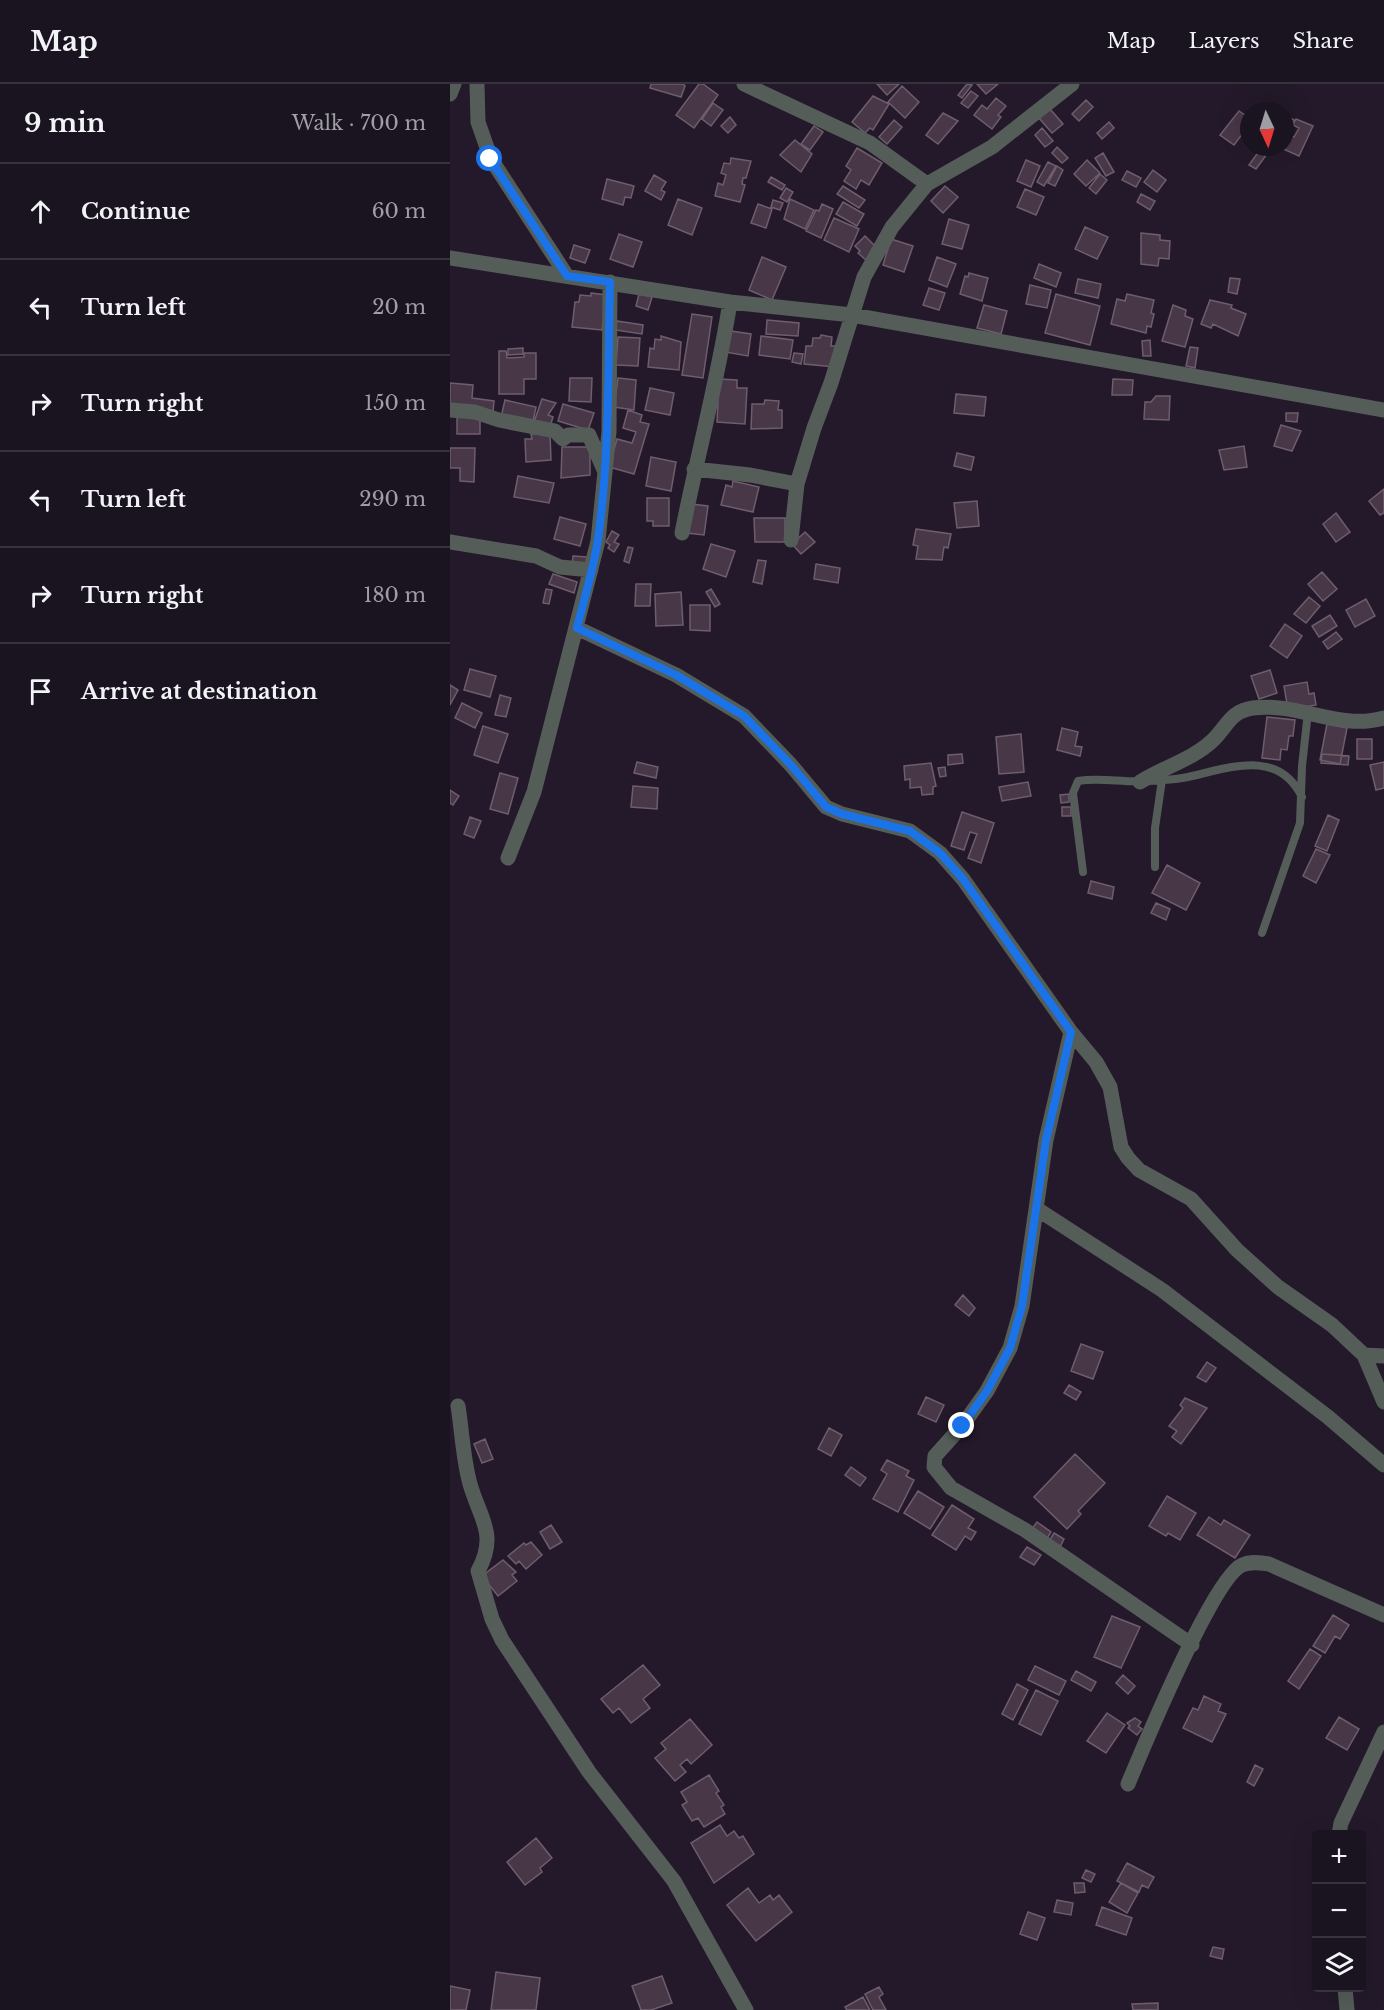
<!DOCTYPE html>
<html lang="en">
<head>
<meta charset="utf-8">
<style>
	:root { --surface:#1a1320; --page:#27202d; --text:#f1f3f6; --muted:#9f9ea5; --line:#38323e }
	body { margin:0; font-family:"Libre Baskerville",serif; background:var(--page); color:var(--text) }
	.controls { position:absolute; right:18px; bottom:18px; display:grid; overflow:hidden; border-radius:6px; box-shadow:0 6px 24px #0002 }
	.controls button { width:54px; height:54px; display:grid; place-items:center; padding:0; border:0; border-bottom:2px solid var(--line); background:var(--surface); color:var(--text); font:30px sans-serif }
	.compass { position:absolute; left:790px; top:18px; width:54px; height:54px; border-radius:50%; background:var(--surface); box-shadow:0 6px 24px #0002; rotate:176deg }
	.stop { position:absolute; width:18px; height:18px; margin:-14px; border:4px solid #1a73e8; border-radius:50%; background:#fff }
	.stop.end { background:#1a73e8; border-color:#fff; box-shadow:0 2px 6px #0008 }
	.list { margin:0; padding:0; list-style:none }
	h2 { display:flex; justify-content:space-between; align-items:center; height:78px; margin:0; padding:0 24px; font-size:26px }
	h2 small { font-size:20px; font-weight:400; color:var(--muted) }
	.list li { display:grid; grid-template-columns:39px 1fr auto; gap:18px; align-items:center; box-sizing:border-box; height:96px; padding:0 24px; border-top:2px solid var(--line) }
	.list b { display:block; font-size:22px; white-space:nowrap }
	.list em { font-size:20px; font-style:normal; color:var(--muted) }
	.icon { flex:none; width:33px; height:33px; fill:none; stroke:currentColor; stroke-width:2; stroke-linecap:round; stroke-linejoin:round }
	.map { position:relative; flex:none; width:934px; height:1926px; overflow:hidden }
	header { display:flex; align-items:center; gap:36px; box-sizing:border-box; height:84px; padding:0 30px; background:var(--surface); border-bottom:2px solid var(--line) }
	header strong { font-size:28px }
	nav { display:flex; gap:33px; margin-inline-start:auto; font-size:21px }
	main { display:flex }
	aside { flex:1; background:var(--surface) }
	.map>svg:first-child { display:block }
	.building { fill:#483746; stroke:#6f5d6d; stroke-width:1.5 }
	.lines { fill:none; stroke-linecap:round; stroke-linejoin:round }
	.service { stroke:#545d58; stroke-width:8 }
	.minor { stroke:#545d58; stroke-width:15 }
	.route { stroke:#1a73e8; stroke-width:8 }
</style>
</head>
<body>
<header>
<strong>Map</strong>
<nav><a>Map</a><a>Layers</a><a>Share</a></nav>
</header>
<main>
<aside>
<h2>9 min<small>Walk · 700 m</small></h2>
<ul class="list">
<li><svg class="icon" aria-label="ahead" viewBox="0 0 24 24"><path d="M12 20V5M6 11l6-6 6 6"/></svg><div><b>Continue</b></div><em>60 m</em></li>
<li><svg class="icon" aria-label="left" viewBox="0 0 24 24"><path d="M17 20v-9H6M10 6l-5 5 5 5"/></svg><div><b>Turn left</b></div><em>20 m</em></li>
<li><svg class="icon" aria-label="right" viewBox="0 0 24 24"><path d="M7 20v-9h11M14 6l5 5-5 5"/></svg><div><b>Turn right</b></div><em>150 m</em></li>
<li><svg class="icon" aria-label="left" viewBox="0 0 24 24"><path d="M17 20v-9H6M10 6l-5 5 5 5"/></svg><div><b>Turn left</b></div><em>290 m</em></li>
<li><svg class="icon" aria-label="right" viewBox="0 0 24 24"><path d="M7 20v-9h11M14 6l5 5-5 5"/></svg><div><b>Turn right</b></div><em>180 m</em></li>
<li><svg class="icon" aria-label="arrive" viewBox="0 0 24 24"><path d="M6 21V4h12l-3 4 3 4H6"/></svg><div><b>Arrive at destination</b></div></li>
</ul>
</aside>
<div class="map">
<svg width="934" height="1926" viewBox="0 0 934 1926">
	<rect width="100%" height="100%" fill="#23192a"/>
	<path class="building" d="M201,0H233L235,2L231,13L200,4Z
		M249,0H253L268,11L244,44L226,31Z
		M427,0H449L437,11Z
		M517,0L522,1L512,14L508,11Z
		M527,0H548L536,10Z
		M452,2L469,18L455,34L438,18Z
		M521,7L528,12L518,24L511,19Z
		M423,12L439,20L423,46L420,44L415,49L402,38Z
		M546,14L556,22L548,31L551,33L542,45L524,31L532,21L537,25Z
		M636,16L643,23L629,37L622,30Z
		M263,19L273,26L261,42L252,35Z
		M600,25L613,40L602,49L589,34Z
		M789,27L799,34V41L784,61L770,51Z
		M493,29L508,37L488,60L476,51Z
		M835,31L844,36L835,49Z
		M280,33L286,41L278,49L271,42Z
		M846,35L863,42L849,72L831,64L835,63L838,50L844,53L849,44L843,41Z
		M444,36L452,43L437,60L429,53Z
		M659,38L664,44L652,55L647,49Z
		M364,42L373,48L360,66L351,60Z
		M592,44L603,57L595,63L585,51Z
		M345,56L362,70L351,88L330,71Z
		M607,63L618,74L612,79L602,69Z
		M812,63H822L806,85L799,81Z
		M407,64L432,79L419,101L411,96L406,105L394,97L401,86L396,82Z
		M653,69L664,88L656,92L645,74Z
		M281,74L301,77L296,94H293L292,100L295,101L290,118L265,112L268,99L273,101L276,91L271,89L274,79L280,80Z
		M576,76L590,82L581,103L567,97Z
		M637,76L650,89L636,102L624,90Z
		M598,78L606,82L594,102L587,98Z
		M607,82L613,86L605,102L598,99Z
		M703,86L716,96L707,108L694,98Z
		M677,87L691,94L686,103L672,96Z
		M650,90L657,96L646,110L639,104Z
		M204,91L216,98L211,106L215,108L211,116L195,107Z
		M321,93L335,101L332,106L318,98Z
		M157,95L184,102L181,114L175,113L173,121L152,115Z
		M393,102L415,116L409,124L387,110Z
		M495,102L508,113L493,129L481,117Z
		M336,104L343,108L337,118L330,114Z
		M575,105L594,113L586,131L567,123Z
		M691,110L705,117L700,126L687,118Z
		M228,115L252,124L242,151L218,141Z
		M340,115L364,126L355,145L334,135Z
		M323,116L333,119L330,126L321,123Z
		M393,118L414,130L407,142L386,130Z
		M308,120L322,125L316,144L301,139Z
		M372,120L383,125L371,154L356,147L366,126L369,127Z
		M384,134L409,145L399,168L374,156Z
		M499,135L519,141L512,165L492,160Z
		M635,143L658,153L647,175L625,165Z
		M691,149L710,151V156L720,157L719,175L709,174L708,182L691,180Z
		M169,150L192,158L183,183L160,175Z
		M415,152L428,165L417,177L408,169L410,167L405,162Z
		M441,155L463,162L454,188L433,181Z
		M124,161L140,166L135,179L120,174Z
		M312,173L336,183L322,216L299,206Z
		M487,173L506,180L497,203L479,196Z
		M589,180L611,189L606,203L584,194Z
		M519,189L538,194L532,217L510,210L515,192L518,193Z
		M780,194L790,195L787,210L778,208Z
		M628,195L651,200L648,214L625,209Z
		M580,201L601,206L597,224L576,220Z
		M479,204L495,209L489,226L473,221Z
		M141,209L156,211L152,246L122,243L125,218H129L130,211L141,212Z
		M189,210L202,213L198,226L186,222Z
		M606,210L650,222L640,261L595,249Z
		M677,210L704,216L701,229L704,230L701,243L697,242L696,249L661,240L667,215L675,217Z
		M760,216L782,221L781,224L796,230L788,252L763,240L761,244L751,240Z
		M534,221L557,227L551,250L527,244Z
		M723,221L736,226L735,232L743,235L735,263L712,257Z
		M242,230L262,233L253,294L232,291Z
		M317,236L349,239L348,252L316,250Z
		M167,237L193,241L192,250L165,246Z
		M281,247L301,250L298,272L275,268Z
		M371,251L382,253L381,262H388L385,283L354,280L356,262H362L363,254H370Z
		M211,252L231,258L229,286L198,283L200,264L204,265L205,255L211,256Z
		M311,252L343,256L340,275L309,271Z
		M168,253L190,254L188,282L166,281Z
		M700,256L701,272H693L692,257Z
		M740,263L748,264L745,284L736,282Z
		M73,264V270L58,271V265Z
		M49,267H56L57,274L74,273V269H86V295H74V310H49Z
		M344,269L353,270L351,280L342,278Z
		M120,294H142L141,318L119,317Z
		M168,294L186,296L184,326L164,323Z
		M269,295L287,296V304H297L295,340L267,338Z
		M663,295L683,296L682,311H662Z
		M0,299L23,301L22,314L44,317L43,328L0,324Z
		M200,304L224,309L220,331L195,326Z
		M506,310L536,313L534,332L504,329Z
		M706,312H720L719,336L694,335L695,318H701Z
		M92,315L106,319L98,331L103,333L99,346L83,341Z
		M55,316L86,323L83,337L51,333Z
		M315,316L329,317L328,326H332V344L301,345L302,320H314Z
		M113,320L144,329L138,346L108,337Z
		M178,326L192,331L190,338L199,340L184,390L159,383L167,355L182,359L186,348L173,344Z
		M7,328L30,330V350H7Z
		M836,329H848L847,338L836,337Z
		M831,341L851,347L842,367L824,362Z
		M100,349L101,376L76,378L75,355H82L81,350Z
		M794,362L797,383L774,386L769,366Z
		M112,363H140V391L111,394Z
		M0,364H25L24,398L10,397V384H0Z
		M507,369L524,373L521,386L504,382Z
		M201,373L226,378L221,407L196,402Z
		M68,392L104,399L99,419L64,413Z
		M283,397L309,403L303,428L271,421L276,401L282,403Z
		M934,405V429L930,431L919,417Z
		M197,414H219V442H203V437H197Z
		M527,417L529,442L507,444L504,419Z
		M241,420L258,422L254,451L237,449Z
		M886,429L900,448L886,458L873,440Z
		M110,433L136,440L130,462L104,455Z
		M304,434H335V458H305Z
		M466,445L501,450L498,464L494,463L492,476L466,475L468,462L463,461Z
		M162,447L169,451L164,458L169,460L164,468L158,464L160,461L156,458Z
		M355,448L365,458L351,470L342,460Z
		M261,460L285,467L276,493L253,485Z
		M178,463L183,464L179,479L174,477Z
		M123,472L137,473V483H122Z
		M308,476L316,477L312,500L303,498Z
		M366,480L390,484L388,499L364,495Z
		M872,488L887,505L873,517L858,500Z
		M103,490L127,498L124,509L99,500Z
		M186,500H201L200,522H185Z
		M96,505L102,506L99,520L93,519Z
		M261,505L270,520L265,523L256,508Z
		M231,508L233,541L206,542L205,510Z
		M859,513L870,522L856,539L844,530Z
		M916,515L925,532L905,543L896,526Z
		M240,521H260V547L240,546Z
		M880,531L887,542L869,553L862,542Z
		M835,540L852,552L837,574L820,562Z
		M886,548L892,555L878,565L873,558Z
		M20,585L46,592L40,613L14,606Z
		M820,586L827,609L809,615L801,592Z
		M857,598L859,610L864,609L866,621L838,626L834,602Z
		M0,601L8,606L0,621Z
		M50,611L61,614L56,633L45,631Z
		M12,619L32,629L25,644L5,634Z
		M817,633L845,636L843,652H839L837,666L831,665L830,676L812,674Z
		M877,640L897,644L890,680L870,676Z
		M33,642L58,650L48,679L24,671Z
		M612,644L628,648L625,662L632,663L630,672L607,666Z
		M571,650L574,688L549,690L546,653Z
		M907,655H922V675H907Z
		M512,670L513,679L498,681V671Z
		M872,670L899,672L898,681L871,679Z
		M187,678L208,683L206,694L184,689Z
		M934,678V704L926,706L920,681Z
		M481,679L486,702L483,703V710L472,711L471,703L460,704V695L455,696L454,682Z
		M495,683L496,692L490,693L488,684Z
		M50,689L68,694L58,730L40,725Z
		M578,698L581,712L552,717L549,703Z
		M183,702L208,704L207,725L181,723Z
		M0,706L9,712L3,721L0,719Z
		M619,710V718L611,719L610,711Z
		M612,723H621V732H612Z
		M512,728L544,739L531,779L518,774L527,750L520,748L514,766L501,762Z
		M878,731L889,736L877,767L865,762Z
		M20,733L31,737L24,754L14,750Z
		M866,765L880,771L866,799L853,792Z
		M717,781L750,799L736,826L702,809Z
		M641,797L664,803L662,815L638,809Z
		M706,819L720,825L716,836L701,829Z
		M513,1211L525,1224L519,1232L505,1221Z
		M631,1260L653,1268L643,1295L621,1287Z
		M757,1278L766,1284L756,1298L747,1293Z
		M619,1301L631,1308L626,1316L614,1309Z
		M476,1313L494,1321L486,1338L468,1330Z
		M735,1314L757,1324L731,1360L722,1353L727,1347L719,1342L733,1324L730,1321Z
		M379,1344L392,1351L381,1372L368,1365Z
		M35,1355L43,1375L32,1379L24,1360Z
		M625,1370L655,1399L628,1427L631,1430L617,1445L584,1413Z
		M437,1376L459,1387L456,1392L464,1396L448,1428L423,1415L437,1390L431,1386Z
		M401,1383L416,1394L410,1402L395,1391Z
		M468,1407L494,1423L480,1445L454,1429Z
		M717,1412L746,1429L730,1456L718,1449L716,1452L699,1442Z
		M502,1421L524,1435L518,1444L526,1448L521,1456L515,1452L506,1466L482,1451Z
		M759,1433L771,1441L774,1436L800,1451L785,1474L747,1451Z
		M587,1438L601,1448L596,1456L581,1446Z
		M101,1441L112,1458L100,1465L90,1448Z
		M604,1449L614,1455L609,1465L598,1459Z
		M81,1458L92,1471L76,1485L69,1477L66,1480L58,1472L74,1459L76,1461Z
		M577,1463L591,1471L584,1481L570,1473Z
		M53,1476L66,1488L62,1491L67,1497L48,1512L32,1492Z
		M883,1531L899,1541L890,1555L885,1552L875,1569L863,1562Z
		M662,1532L690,1543L671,1584L644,1573Z
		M860,1565L871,1572L849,1605L838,1597Z
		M193,1581L210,1601L193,1615L200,1624L181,1639L169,1624L163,1629L151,1615Z
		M585,1582L616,1597L609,1611L578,1596Z
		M626,1587L646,1598L641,1607L621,1596Z
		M673,1591L685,1602L678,1610L666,1599Z
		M567,1600L578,1606L563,1636L552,1630Z
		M586,1606L608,1617L591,1651L569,1640Z
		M754,1612L771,1620L768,1627L776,1630L762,1658L733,1644L743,1624L748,1626Z
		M657,1629L675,1641L656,1669L637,1657Z
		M889,1633L909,1645L897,1666L876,1654Z
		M685,1634L691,1638L688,1642L692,1645L687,1651L678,1644L680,1642L677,1639Z
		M240,1635L262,1661L241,1680L237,1675L230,1681L236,1688L225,1697L205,1674L216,1665L211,1659Z
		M805,1681L813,1685L804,1702L797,1698Z
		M259,1691L269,1707L266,1709L274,1721L271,1723L275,1730L254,1743L248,1734L242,1737L232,1721L237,1718L231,1708Z
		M270,1741L277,1752L284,1747L289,1754L293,1752L304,1770L264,1799L241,1759Z
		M86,1754L102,1774L90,1784L92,1788L75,1801L57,1778Z
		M677,1779L704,1793L698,1804L692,1801L689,1808L667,1797Z
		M636,1786L645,1790L641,1798L632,1794Z
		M624,1799H634L635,1808L625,1809Z
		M671,1799L688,1809L677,1829L659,1818Z
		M298,1804L309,1819L320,1811L323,1816L329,1811L342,1828L306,1857L277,1821Z
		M607,1816L623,1819L621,1831L604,1828Z
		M652,1823L682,1834L676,1851L646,1841Z
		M578,1828L595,1834L587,1856L570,1850Z
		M763,1863L774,1865L772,1875L760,1872Z
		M46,1888L90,1894L86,1926H41Z
		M212,1892L222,1919L201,1926H191L182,1902Z
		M0,1902L20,1906L16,1926H0Z
		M429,1903L433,1910L429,1913L436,1926H423L415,1910Z
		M413,1913L420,1926H397L395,1923Z
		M708,1919V1926H683L682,1920Z"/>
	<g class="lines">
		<path class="service" d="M705,783V744L712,696
			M633,788L623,709L628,697C651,693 674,699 697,697C711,696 725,696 738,693C779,684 828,664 852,713
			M812,849L850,739L852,682L858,628"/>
		<path class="minor" d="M27,0L28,38L41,75L117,192
			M294,0L420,59L477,100
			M0,10L4,0
			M0,174L280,218L402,231L934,326
			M0,326L25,328L49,336L105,347L113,355L118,351H139L155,388
			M244,385L300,391L347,400
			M232,449C247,372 268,296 280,218
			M341,456L347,400L364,344L381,299L414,193L442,143L477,100L542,63L622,0
			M0,458L86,472L110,483L141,486
			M127,544L226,591L294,632L341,681L376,723L392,730L460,747L490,769L513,795L621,948L646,978L660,1003L671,1063L678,1074L689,1086L741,1115L787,1166L828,1203L882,1241L914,1271L934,1318
			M690,698C712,684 743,675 762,657C777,643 780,627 803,624C848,618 889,647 934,634
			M58,774L84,708L148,457L159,348L160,198
			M621,948L596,1056L572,1222L560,1264L537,1307L512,1342L485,1372L484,1383L501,1404L575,1446L742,1561
			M587,1125L712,1206L878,1333L934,1381
			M914,1271L934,1272
			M8,1322C12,1347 13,1375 20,1400C30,1435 48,1450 28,1487L42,1535L52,1556L139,1688L224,1797L296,1926
			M678,1700C693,1664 763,1494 792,1481C801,1477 810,1479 819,1480L934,1531
			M889,1750L891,1739L934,1648
			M895,1904L897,1926"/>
	</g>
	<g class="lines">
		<path class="route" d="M40,75L117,192L160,198C158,284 160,369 148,455C144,484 134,515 127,544L226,591L294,632L341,681L376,723L392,730L460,747L490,769L513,795L621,948L596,1056L572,1222L560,1264L537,1307L512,1342"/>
	</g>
</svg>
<div class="controls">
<button>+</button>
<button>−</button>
<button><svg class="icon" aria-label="layers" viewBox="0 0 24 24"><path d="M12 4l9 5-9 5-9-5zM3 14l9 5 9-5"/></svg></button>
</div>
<svg class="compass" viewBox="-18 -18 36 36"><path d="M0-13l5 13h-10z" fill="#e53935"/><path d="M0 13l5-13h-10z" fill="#9f9ea5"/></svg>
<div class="stop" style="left:40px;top:75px"></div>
<div class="stop end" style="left:512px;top:1342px"></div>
</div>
</main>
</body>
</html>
